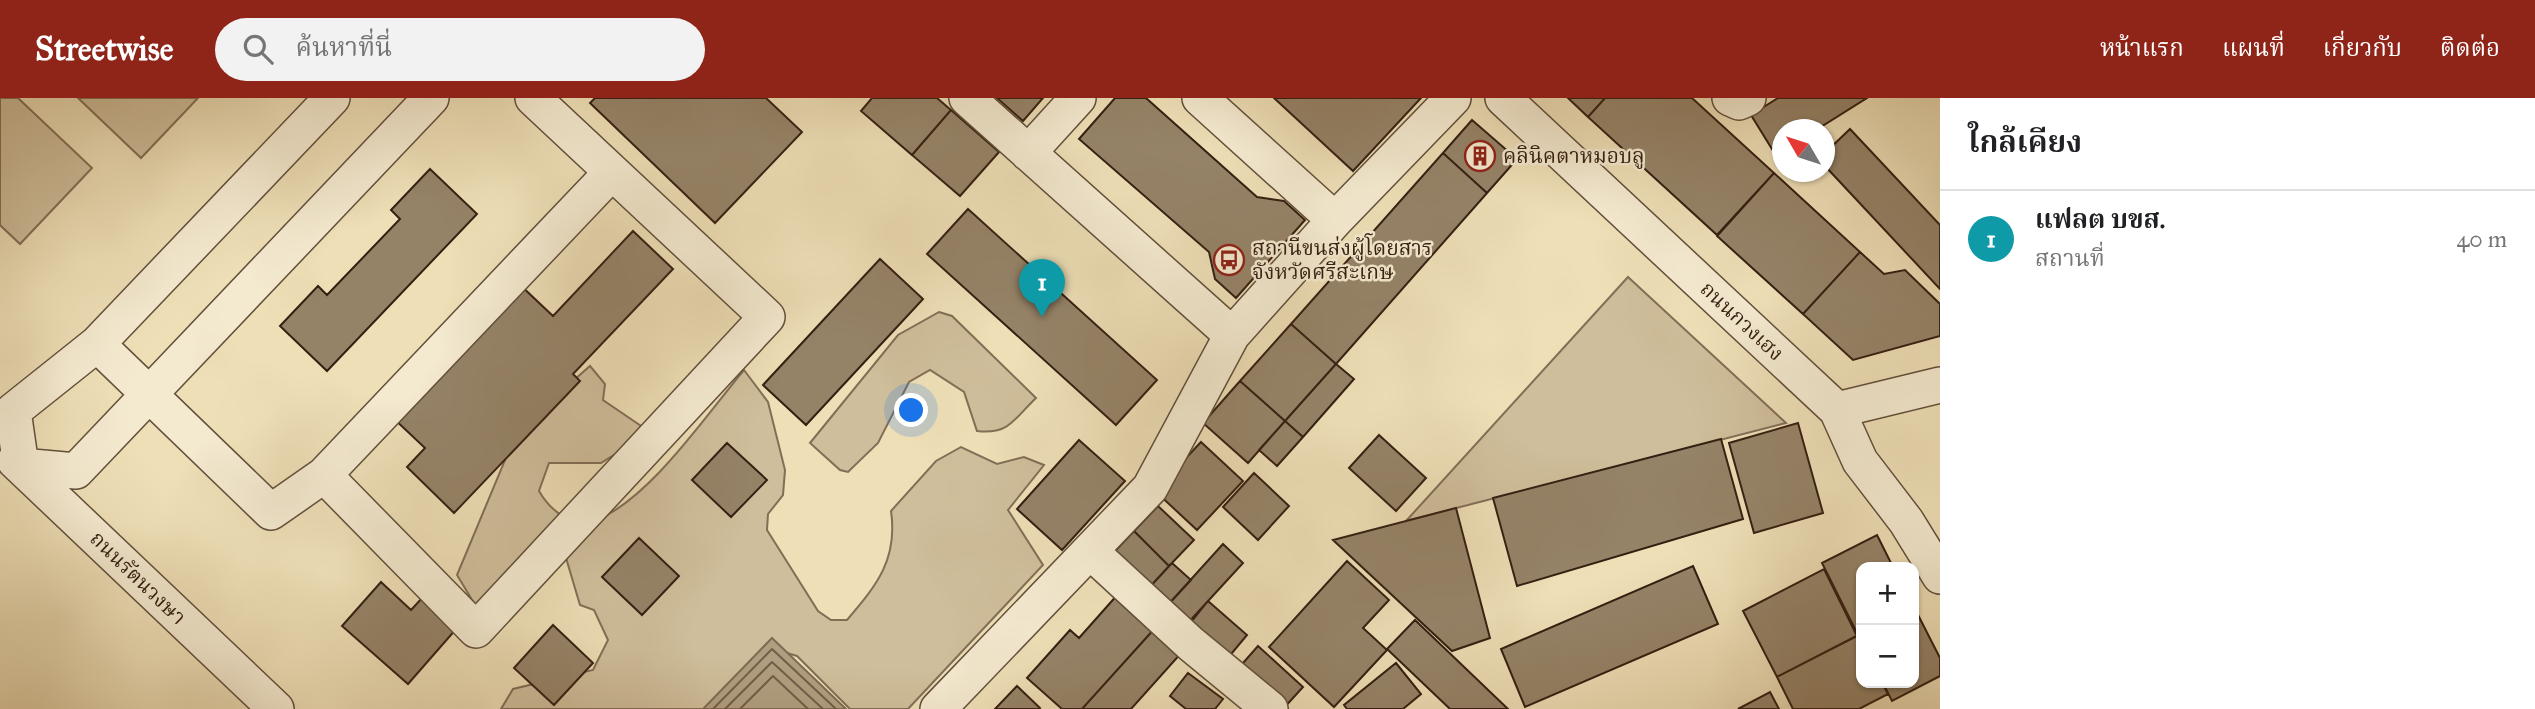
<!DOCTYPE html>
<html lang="th">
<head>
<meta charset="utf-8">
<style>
	:root { --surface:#fff; --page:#f2f2f2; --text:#202124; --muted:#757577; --line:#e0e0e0; --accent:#8f2418 }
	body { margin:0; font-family:"IM FELL Great Primer","Noto Serif Thai",serif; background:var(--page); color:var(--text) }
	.controls { position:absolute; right:21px; bottom:21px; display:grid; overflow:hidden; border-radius:14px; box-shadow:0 2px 5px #0004 }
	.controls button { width:63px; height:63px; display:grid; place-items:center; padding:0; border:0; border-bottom:2px solid var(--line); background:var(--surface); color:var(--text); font:35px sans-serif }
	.compass { position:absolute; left:1772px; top:21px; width:63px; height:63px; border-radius:50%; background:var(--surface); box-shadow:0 2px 5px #0004; rotate:309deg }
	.you { position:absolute; left:912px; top:313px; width:24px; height:24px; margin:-18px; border:5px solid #fff; border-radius:50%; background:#1a73e8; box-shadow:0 0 0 10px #1a73e833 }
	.badge { display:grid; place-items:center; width:46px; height:46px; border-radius:50%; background:var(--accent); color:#fff; font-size:23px; font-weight:700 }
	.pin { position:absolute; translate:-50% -58px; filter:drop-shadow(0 2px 4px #0008) }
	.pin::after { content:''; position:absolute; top:37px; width:24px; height:21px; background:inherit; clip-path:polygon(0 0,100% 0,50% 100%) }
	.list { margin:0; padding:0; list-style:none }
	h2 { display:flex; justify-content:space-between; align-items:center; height:91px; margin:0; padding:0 28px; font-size:30px }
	h2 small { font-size:23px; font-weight:400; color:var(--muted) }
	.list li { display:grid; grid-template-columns:46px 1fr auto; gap:21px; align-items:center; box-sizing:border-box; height:98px; padding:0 28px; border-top:2px solid var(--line) }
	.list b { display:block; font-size:26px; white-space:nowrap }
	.list p { margin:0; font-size:23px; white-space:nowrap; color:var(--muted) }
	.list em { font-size:23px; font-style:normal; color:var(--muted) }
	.icon { flex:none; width:38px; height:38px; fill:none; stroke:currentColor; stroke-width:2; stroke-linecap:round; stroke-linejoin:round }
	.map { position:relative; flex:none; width:1940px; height:611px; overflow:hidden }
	header { display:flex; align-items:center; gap:42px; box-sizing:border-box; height:98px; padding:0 35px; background:var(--accent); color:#fff }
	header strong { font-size:33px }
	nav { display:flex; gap:38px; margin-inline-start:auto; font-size:24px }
	.search { width:490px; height:63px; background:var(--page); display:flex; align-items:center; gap:18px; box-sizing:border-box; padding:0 24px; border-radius:38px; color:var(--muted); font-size:26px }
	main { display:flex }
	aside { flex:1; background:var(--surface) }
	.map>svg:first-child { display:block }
	.green { fill:#cfbe9b; stroke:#826e56; stroke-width:2 }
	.water { fill:#af9e7f; stroke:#7e6b53; stroke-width:2 }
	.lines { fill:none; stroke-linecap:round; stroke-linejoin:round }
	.shore { stroke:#725e48; stroke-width:2 }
	.building { fill:#958368; stroke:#351f12; stroke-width:2 }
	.minor-casing { stroke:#634f3b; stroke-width:38 }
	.minor { stroke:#f4ead0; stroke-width:35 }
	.labels { text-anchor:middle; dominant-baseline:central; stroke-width:5; stroke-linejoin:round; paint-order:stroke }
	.poi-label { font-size:21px; fill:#351f12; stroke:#f4ead0; text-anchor:start }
	.street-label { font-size:21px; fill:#351f12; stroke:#f4ead0 }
</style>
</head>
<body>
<header>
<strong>Streetwise</strong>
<div class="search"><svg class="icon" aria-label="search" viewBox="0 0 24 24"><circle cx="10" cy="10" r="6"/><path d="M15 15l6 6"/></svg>ค้นหาที่นี่</div>
<nav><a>หน้าแรก</a><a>แผนที่</a><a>เกี่ยวกับ</a><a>ติดต่อ</a></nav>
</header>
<main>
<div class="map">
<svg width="1940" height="611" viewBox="0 0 1940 611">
	<rect width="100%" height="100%" fill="#eedfb7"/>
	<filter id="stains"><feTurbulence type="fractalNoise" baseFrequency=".00286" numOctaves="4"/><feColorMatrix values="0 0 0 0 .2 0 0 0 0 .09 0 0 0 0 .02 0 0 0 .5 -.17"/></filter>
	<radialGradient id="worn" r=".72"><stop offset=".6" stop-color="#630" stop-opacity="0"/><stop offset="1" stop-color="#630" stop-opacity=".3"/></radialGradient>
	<path class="green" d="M0,0H18L92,70L20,146L0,127Z
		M78,0H198L141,60Z
		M1628,179L1786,325L1406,423Z
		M939,214L952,218L1036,300C1014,321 1009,337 977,333L964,294L930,272L909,284L878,345L848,374L840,372L810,345L898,237Z
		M590,268L605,286L603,302L644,330V338L601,365H549L539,393C550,412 572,431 596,422C649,402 707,316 744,272L768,304L785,372L783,397L768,416L767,432L818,513L831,522H847C877,487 898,461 891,413L936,363L961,349L997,366L1024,359L1044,367L1008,412L1043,467L908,611H850L797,558L773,551L719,611H501L513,591L593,572L608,542L594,512L580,507L566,460L483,520L457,477L518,331Z"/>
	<path class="water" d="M772,540L846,611H703Z"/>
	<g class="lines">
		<path class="shore" d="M713,611L772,551L836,611
			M725,611L772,564L823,611
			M740,611L773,578L808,611"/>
	</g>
	<path class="building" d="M595,0H766L802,34L715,125L590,5Z
		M872,0H937L951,12L912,57L861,13Z
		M997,0H1043L1023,23Z
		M1115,0H1146L1257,99L1284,103L1305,122L1236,200L1215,181L1209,154L1079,41Z
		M1274,0H1421L1353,73Z
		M1568,0H1605L1588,19Z
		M1605,0H1692L1774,75L1717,137L1588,19Z
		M1778,0H1867L1816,32H1783V52L1775,56L1751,17Z
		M951,12L999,54L960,98L912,57Z
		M1472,22L1517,61L1487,95L1443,55Z
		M1850,31L1940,127V191L1825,68V55Z
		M1443,55L1487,95L1336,266L1291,226Z
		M430,71L477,116L327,273L280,228L318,188L327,197L400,121L391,112Z
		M1774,75L1860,154L1803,216L1717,138Z
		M968,111L1157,282L1116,327L927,156Z
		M633,133L673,171L573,276L580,283L454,415L407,369L425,350L391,318L518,185L553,218Z
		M1860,154L1884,176L1905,172L1940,206V238L1853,262L1803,216Z
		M880,161L923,201L806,327L763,287Z
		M1291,226L1336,266L1285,323L1240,283Z
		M1336,266L1354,281L1303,339L1285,323Z
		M1240,283L1285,323L1248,365L1203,325Z
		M1285,323L1303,339L1277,368L1259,352Z
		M1798,325L1823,415L1754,435L1729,345Z
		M1379,337L1426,380L1396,413L1349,370Z
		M1721,341L1743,421L1517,488L1493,400Z
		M1079,342L1125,383L1062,452L1017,411Z
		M1201,344L1243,383L1197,432L1155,393Z
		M727,345L767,382L731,419L692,382Z
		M1254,375L1289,408L1258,442L1223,409Z
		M1158,408L1194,442L1169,468L1134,433Z
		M1456,410L1490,540L1452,553L1333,442Z
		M1134,433L1169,468L1147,492L1111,457Z
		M1877,437L1893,469H1861V543L1822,465Z
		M639,440L679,478L642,517L602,479Z
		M1223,446L1243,465L1186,527L1166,509Z
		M1347,463L1389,502L1363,530L1387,552L1334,609L1269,549Z
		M1172,465L1191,482L1166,509L1147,492Z
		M1693,468L1718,526L1525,609L1501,551Z
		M1824,471L1857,538L1777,579L1743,513Z
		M381,484L411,512L423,499L457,530L408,586L342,528Z
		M1119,495L1156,529L1082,611H1062L1027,580L1070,532L1079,540Z
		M1208,503L1247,537L1227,561L1188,528Z
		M1914,509L1940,560V578L1892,603L1883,585H1914Z
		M1415,522L1508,611H1450L1387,551Z
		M553,527L593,565L554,607L514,570Z
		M1156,529L1183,553L1131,611H1082Z
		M1858,537L1861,543V585H1882L1888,596L1859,611H1793L1777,579Z
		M1258,548L1303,589L1283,611L1236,573Z
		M1396,565L1421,596L1403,611H1347L1344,607Z
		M1188,575L1223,601L1215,611H1186L1170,598Z
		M1017,588L1040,610L1039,611H995Z
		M1770,594L1779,611H1738Z"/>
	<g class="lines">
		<g class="minor-casing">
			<path id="minor" d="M332,0L97,246L13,313L21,368L76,373L431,0
				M967,0L1232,237
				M1200,0L1335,122
				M1503,0L1837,312L1860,363L1906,423L1940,478
				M1730,0L1739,4L1748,0
				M1028,55L1078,0
				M97,246L271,414L324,377L612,74
				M1837,312L1940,287
				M15,363L276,611
				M324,377L476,532L767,219L533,0
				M1090,453L1191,546L1270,611
				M938,611L1150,390L1232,237L1335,122L1453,0"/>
		</g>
		<use href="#minor" class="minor"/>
	</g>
	<defs>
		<g id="building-ring" transform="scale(1.575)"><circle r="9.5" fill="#f4ead0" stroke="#8f2418" stroke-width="1.5"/><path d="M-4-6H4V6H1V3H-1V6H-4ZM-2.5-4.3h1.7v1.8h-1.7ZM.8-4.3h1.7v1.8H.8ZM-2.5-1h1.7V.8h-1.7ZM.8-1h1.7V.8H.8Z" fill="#8f2418"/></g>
		<g id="bus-ring" transform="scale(1.575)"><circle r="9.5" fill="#f4ead0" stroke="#8f2418" stroke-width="1.5"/><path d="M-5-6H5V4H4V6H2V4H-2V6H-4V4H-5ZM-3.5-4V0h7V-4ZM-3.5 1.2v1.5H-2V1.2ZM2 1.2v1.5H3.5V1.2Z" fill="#8f2418"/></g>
	</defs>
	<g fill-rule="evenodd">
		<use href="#building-ring" x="1480" y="58"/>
		<use href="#bus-ring" x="1229" y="162"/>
	</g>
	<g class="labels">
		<g class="poi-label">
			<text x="1503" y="58">คลินิคตาหมอบลู</text>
			<text x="1252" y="150">สถานีขนส่งผู้โดยสาร<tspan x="1252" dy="24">จังหวัดศรีสะเกษ</tspan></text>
		</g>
		<g class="street-label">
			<text transform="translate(1742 223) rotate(43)">ถนนกวงเฮง</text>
			<text transform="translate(138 480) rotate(44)">ถนนรัตนวงษา</text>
		</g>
	</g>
	<rect width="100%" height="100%" filter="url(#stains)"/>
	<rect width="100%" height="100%" fill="url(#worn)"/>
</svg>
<div class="controls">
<button>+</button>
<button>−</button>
</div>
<svg class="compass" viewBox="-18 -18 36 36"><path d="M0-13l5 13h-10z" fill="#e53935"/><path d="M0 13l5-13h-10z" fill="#757577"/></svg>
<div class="you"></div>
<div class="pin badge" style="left:1042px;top:219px;background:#0f9aa8">1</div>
</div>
<aside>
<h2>ใกล้เคียง<small></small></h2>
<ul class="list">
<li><span class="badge" style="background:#0f9aa8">1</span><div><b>แฟลต บขส.</b><p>สถานที่</p></div><em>40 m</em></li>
</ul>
</aside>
</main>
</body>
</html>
